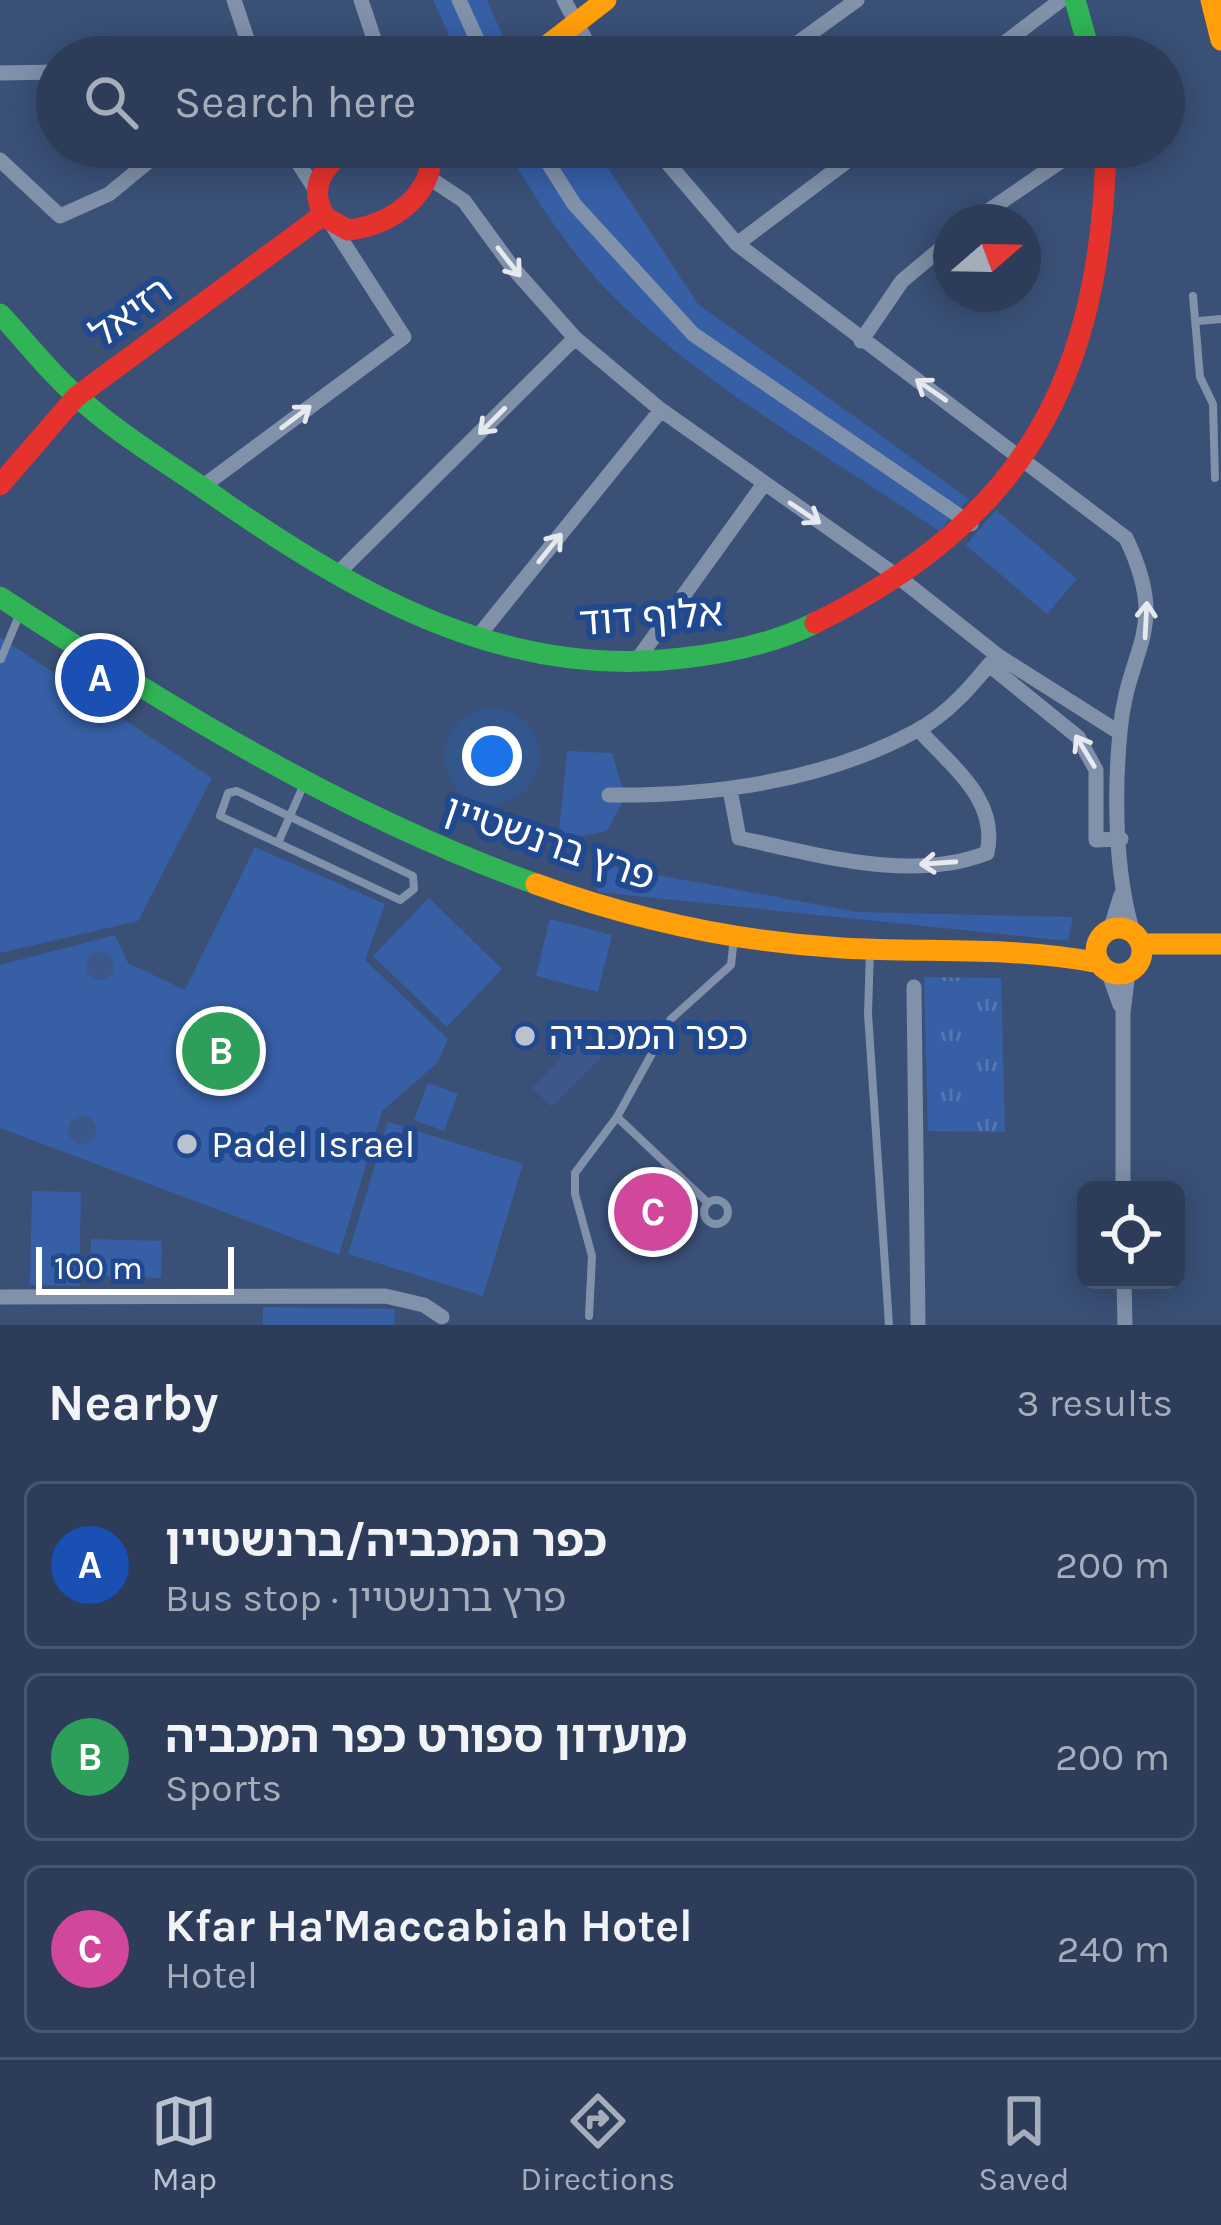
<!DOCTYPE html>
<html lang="en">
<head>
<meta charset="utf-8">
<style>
	:root { --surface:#2c3c59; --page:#34435f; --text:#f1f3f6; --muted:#a6adba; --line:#48566f; --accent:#bac2cf }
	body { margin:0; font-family:Karla,"Noto Sans Hebrew",sans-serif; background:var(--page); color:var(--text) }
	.controls { position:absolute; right:36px; bottom:36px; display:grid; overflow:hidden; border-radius:18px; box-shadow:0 6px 30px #0003 }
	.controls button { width:108px; height:108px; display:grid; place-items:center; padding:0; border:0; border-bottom:3px solid var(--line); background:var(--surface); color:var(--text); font:60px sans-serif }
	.compass { position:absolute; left:933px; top:204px; width:108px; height:108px; border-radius:50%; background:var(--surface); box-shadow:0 6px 30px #0003; rotate:70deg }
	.scale { position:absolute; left:36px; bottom:30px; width:198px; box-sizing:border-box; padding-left:12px; border:6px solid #fff; border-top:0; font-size:33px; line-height:42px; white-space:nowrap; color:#fff; -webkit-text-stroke:9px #214990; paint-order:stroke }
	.you { position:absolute; left:492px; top:756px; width:42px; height:42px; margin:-30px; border:9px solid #fff; border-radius:50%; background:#1a73e8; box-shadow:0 0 0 18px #1a73e833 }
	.badge { display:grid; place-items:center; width:78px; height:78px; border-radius:50%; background:var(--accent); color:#fff; font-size:39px; font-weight:700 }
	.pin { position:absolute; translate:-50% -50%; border:6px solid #fff; box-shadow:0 3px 12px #0006 }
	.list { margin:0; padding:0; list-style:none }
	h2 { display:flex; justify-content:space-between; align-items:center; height:156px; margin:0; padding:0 48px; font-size:51px }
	h2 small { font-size:39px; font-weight:400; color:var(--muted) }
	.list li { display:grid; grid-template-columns:78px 1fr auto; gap:36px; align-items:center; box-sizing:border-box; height:168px; margin:0 24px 24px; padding:0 24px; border:3px solid var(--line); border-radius:18px }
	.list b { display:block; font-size:45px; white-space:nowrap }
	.list p { margin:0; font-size:39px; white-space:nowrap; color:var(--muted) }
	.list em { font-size:39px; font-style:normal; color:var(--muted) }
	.icon { flex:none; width:66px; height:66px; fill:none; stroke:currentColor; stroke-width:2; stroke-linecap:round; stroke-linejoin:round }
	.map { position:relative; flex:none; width:1221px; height:1325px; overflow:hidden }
	.search { position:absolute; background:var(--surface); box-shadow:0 6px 30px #0003; left:36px; right:36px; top:36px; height:132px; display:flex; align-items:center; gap:30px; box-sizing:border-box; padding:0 42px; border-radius:66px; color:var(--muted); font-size:45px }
	.sheet { height:732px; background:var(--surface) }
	nav { display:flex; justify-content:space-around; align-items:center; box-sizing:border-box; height:168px; border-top:3px solid var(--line); background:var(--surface); font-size:33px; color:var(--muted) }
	nav a { display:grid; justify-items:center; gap:6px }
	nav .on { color:var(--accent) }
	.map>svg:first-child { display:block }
	.grass { fill:url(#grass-tufts) }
	.park { fill:#365fa6 }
	.water { fill:#3c578a }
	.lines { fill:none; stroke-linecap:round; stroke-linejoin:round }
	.lane { stroke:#8191aa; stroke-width:8 }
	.street { stroke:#8191aa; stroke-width:15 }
	.fast { stroke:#30b455; stroke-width:21 }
	.slow { stroke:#ff9f0a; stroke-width:21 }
	.jam { stroke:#e5322d; stroke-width:21 }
	.oneway { stroke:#e6e9ee }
	.poi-dot { fill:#bac2cf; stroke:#214990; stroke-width:4.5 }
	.labels { text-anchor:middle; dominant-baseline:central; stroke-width:12; stroke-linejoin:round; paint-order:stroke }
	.street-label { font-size:39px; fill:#fff; stroke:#214990 }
	.poi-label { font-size:39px; fill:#fff; stroke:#214990; text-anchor:start }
</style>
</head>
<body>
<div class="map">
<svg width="1221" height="1325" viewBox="0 0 1221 1325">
	<defs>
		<pattern id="grass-tufts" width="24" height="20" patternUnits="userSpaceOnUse" patternTransform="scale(3)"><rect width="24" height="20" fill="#365fa6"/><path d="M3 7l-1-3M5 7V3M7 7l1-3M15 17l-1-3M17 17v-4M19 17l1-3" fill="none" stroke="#5477b3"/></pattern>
	</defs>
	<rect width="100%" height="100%" fill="#3a5077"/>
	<path class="grass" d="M924,977L1001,978L1005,1132L928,1131Z"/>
	<path class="park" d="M433,0H487L511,55L459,57Z
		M505,147H594L698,304L969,499L939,531C835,460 718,394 625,308C576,262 539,205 505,147Z
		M996,510L1077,579L1047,614L966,545Z
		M0,637L212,778L138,921L0,953Z
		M567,751L612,753L625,797L607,831L558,841Z
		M255,847L385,904L365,960L448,1039L437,1063L382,1111L339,1255L0,1128V965L115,935L128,963L185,990Z
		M599,864L857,912L1073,917L1068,941L597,892Z
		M429,898L502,969L447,1027L373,956Z
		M550,919L612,935L598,992L536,976Z
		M428,1083L458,1094L444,1131L414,1120Z
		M388,1122L523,1164L483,1296L348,1254Z
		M32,1191L81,1192L79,1286L30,1285Z
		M91,1239L162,1241L161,1278L90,1276Z
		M263,1307L395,1309L394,1325H263Z"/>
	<path class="water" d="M86 966a14 14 0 1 1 28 0a14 14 0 1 1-28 0Z
		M569,1021L602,1057L552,1107L532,1088L562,1057L550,1042Z
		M68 1130a14 14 0 1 1 28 0a14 14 0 1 1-28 0Z"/>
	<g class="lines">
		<path class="lane" d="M1193,296L1200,377L1213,404L1215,478
			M1198,321L1221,319
			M1,659L20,613
			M237,791L413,876L414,889L400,900L220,816L228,793Z
			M278,843L304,784
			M870,949L868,1014L889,1325
			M617,1117L708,1203
			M704 1212a12 12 0 1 1 24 0a12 12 0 1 1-24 0Z
			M589,1316L592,1256L575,1194V1173L617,1117L671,1019L731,965L734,937"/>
		<path class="street" d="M234,0L253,57
			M361,0L380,57
			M459,0L485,57
			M564,0L595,57
			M778,57L857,0
			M986,57L1061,0
			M0,73L57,72
			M288,147L315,189
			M538,147L574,204L693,334L971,524
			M654,147L737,244L1126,538C1171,632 1127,646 1120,732C1114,795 1115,873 1133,933
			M0,160L60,216L109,194L166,147
			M431,179L464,201L513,268L575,338L661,410L901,579L997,655L1120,733
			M972,222L1067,157L1107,149
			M737,244L866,147
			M861,341L902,281L951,240
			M202,487L404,337L334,228
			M336,575L575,338
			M476,639L661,410
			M635,663L763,485
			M989,665L1078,737L1096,770V840L1121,839
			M730,789L739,838C816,854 911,883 987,853C999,800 952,767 919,730
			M609,795C712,796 824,781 916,731C949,714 974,683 997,655
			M1110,930L1121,895
			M1108,971L1120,1005
			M914,987L918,1325
			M1123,1190V1013L1128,972
			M1124,1280L1125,1325
			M0,1297L385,1296L424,1305L442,1317"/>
		<path class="fast" d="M1075,0L1091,57
			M0,314C29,345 55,379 88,406C129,441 178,470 222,501C361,597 508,680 683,658C727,653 775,643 815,623
			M0,597C170,708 343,815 536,884"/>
		<path class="slow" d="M1211,0L1221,40
			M532,57L606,0
			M536,884C633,919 739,942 842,948C929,953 1014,946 1100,963
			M1096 951a23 23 0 1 1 46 0a23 23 0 1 1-46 0Z
			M1141,944H1221"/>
		<path class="jam" d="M348,147C324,167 307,186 325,217L348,230C391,225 436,195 431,147
			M0,485L76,397L323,215
			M815,623C1025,519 1101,378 1106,147"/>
	</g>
	<defs><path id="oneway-shaft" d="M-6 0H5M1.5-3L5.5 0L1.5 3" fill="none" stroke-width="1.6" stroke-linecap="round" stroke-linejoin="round" transform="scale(3)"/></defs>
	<g class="oneway">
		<use href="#oneway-shaft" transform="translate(509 262) rotate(52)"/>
		<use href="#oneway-shaft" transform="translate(931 390) rotate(-145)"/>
		<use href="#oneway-shaft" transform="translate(296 417) rotate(-37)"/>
		<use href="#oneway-shaft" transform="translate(492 421) rotate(135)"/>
		<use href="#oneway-shaft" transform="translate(805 513) rotate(34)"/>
		<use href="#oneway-shaft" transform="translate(550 548) rotate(-51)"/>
		<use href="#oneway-shaft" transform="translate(1146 620) rotate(-87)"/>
		<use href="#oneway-shaft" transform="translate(1085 751) rotate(-121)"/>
		<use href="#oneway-shaft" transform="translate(938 863) rotate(176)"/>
	</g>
	<g class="poi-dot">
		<circle cx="525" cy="1036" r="12"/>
		<circle cx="187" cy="1144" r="12"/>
	</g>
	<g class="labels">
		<g class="street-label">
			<text transform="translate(131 312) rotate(-36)">רזיאל</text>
			<text transform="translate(651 617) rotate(-4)">אלוף דוד</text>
			<text transform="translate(550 843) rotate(19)">פרץ ברנשטיין</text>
		</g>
		<g class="poi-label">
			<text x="549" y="1036">כפר המכביה</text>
			<text x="211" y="1144">Padel Israel</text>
		</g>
	</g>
</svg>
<div class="controls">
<button><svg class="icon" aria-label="locate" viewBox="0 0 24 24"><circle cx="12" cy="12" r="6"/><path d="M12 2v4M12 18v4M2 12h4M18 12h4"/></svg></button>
</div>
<svg class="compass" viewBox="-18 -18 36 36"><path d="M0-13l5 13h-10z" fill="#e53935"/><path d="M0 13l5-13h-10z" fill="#a6adba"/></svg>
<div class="scale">100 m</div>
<div class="you"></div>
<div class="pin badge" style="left:100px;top:678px;background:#1a4fb4">A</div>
<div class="pin badge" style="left:221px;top:1051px;background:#2e9e5b">B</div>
<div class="pin badge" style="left:653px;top:1212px;background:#d1479c">C</div>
<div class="search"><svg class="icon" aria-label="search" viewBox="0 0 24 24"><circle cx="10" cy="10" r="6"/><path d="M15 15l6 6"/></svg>Search here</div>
</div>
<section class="sheet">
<h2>Nearby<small>3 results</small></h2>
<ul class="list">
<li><span class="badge" style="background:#1a4fb4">A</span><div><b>כפר המכביה/ברנשטיין</b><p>Bus stop · פרץ ברנשטיין</p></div><em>200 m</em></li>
<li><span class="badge" style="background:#2e9e5b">B</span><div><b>מועדון ספורט כפר המכביה</b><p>Sports</p></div><em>200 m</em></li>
<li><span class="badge" style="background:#d1479c">C</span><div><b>Kfar Ha'Maccabiah Hotel</b><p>Hotel</p></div><em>240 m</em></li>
</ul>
</section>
<nav>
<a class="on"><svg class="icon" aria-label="map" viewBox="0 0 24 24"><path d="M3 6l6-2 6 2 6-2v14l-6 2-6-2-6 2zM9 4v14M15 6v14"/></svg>Map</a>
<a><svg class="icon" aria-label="directions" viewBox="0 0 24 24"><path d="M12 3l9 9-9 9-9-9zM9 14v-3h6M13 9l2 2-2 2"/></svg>Directions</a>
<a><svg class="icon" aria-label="saved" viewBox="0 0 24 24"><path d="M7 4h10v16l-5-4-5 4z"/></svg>Saved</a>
</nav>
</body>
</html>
